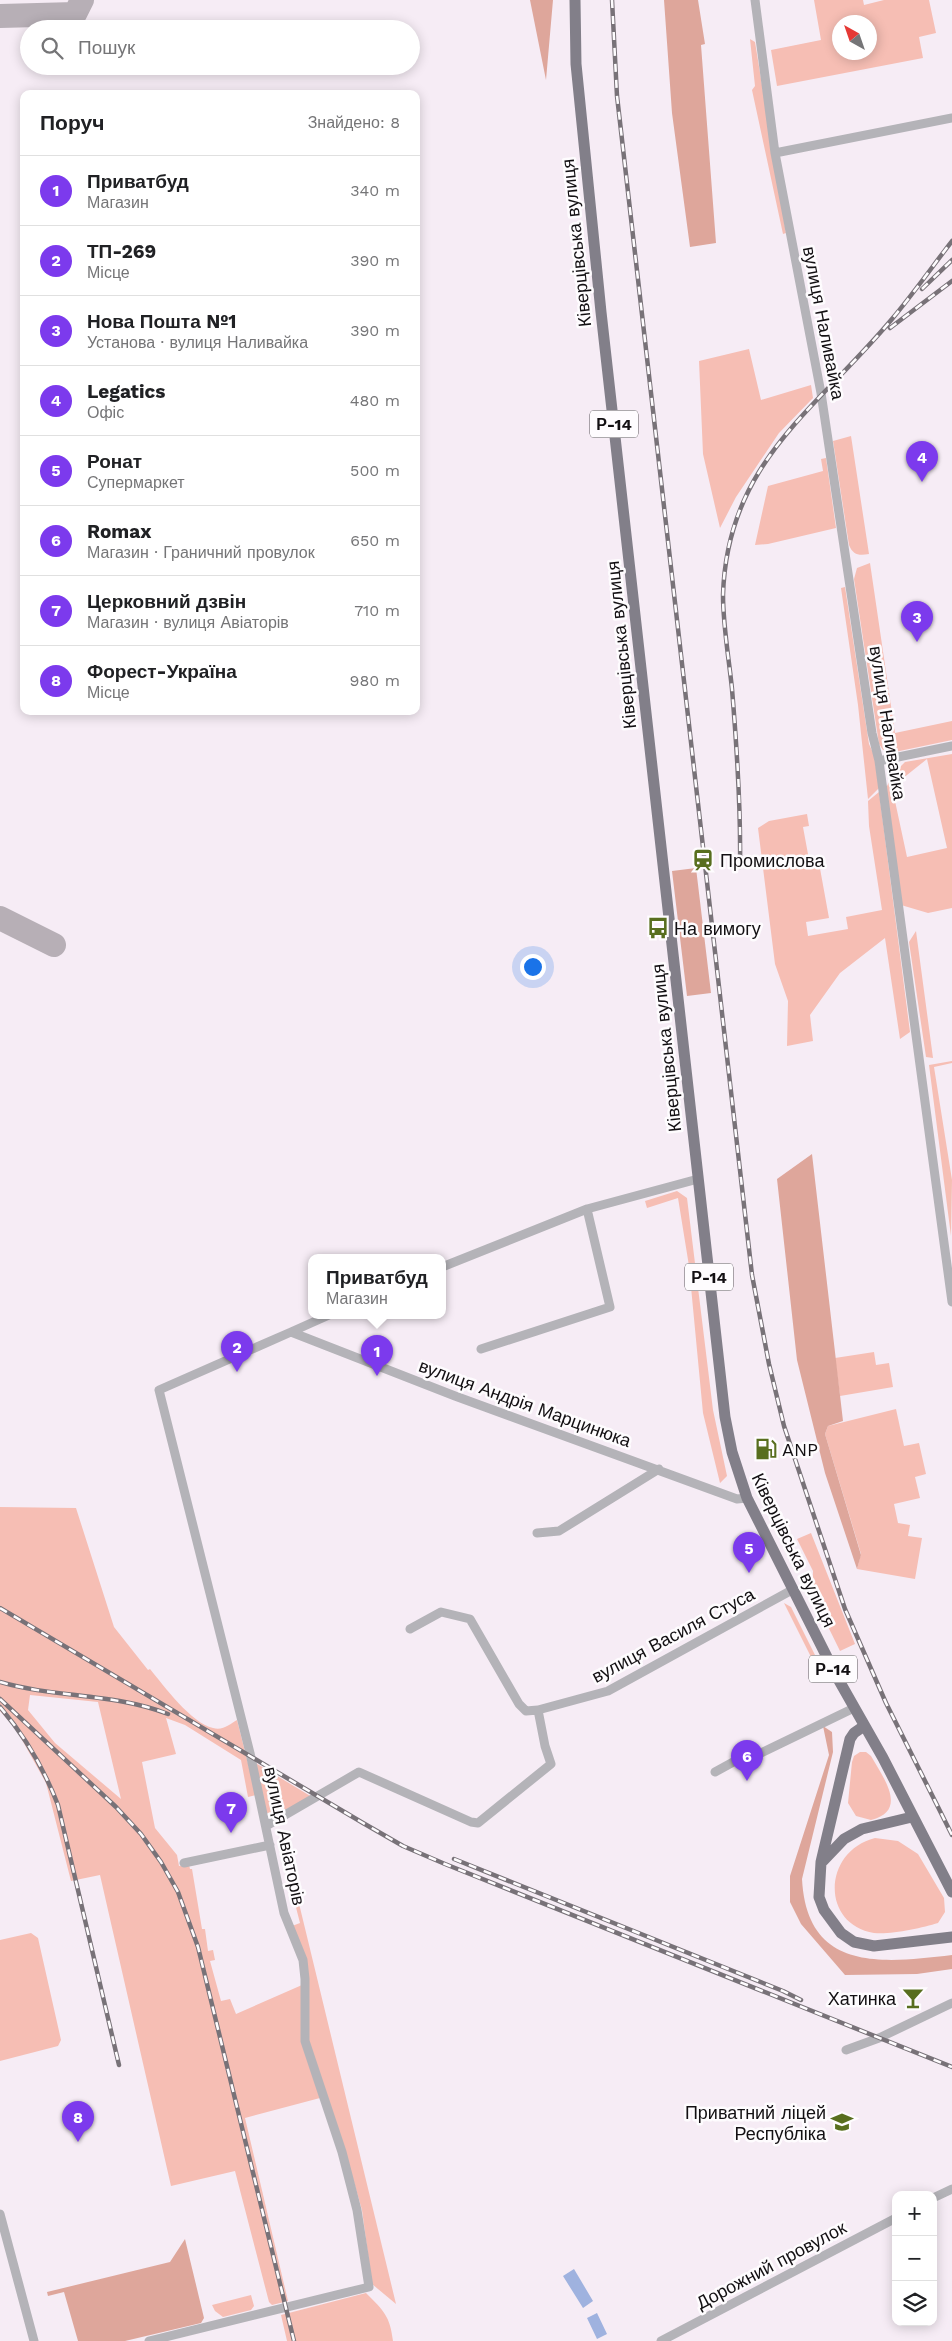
<!DOCTYPE html>
<html lang="uk">
<head>
<meta charset="utf-8">
<style>
	:root { --surface:#fff; --page:#f6f6f6; --text:#202124; --muted:#757577; --line:#e0e0e0; --accent:#7c3aed }
	body { margin:0; font-family:"Work Sans",sans-serif; background:var(--page); color:var(--text) }
	.controls { position:absolute; right:15px; bottom:15px; display:grid; overflow:hidden; border-radius:10px; box-shadow:0 2px 12px #0003 }
	.controls button { width:45px; height:45px; display:grid; place-items:center; padding:0; border:0; border-bottom:1px solid var(--line); background:var(--surface); color:var(--text); font:25px sans-serif }
	.compass { position:absolute; left:832px; top:15px; width:45px; height:45px; border-radius:50%; background:var(--surface); box-shadow:0 2px 12px #0003; rotate:320deg }
	.you { position:absolute; left:532px; top:966px; width:18px; height:18px; margin:-12px; border:4px solid #fff; border-radius:50%; background:#1a73e8; box-shadow:0 0 0 8px #1a73e833 }
	.badge { display:grid; place-items:center; width:32px; height:32px; border-radius:50%; background:var(--accent); color:#fff; font-size:16px; font-weight:700 }
	.pin { position:absolute; translate:-50% -41px; filter:drop-shadow(0 1px 2px #0008) }
	.pin::after { content:''; position:absolute; top:26px; width:18px; height:15px; background:inherit; clip-path:polygon(0 0,100% 0,50% 100%) }
	.popup { position:absolute; left:308px; top:1254px; width:138px; height:65px; box-sizing:border-box; display:grid; place-content:center; border-radius:10px; background:var(--surface); filter:drop-shadow(0 1px 4px #0005); font-size:16px; white-space:nowrap; color:var(--muted) }
	.popup b { font-size:19px; color:var(--text) }
	.popup::after { content:''; position:absolute; left:50%; top:100%; margin-left:-10px; border:10px solid transparent; border-top-color:var(--surface) }
	.list { margin:0; padding:0; list-style:none }
	h2 { display:flex; justify-content:space-between; align-items:center; height:65px; margin:0; padding:0 20px; font-size:21px }
	h2 small { font-size:16px; font-weight:400; color:var(--muted) }
	.list li { display:grid; grid-template-columns:32px 1fr auto; gap:15px; align-items:center; box-sizing:border-box; height:70px; padding:0 20px; border-top:1px solid var(--line) }
	.list b { display:block; font-size:19px; white-space:nowrap }
	.list p { margin:0; font-size:16px; white-space:nowrap; color:var(--muted) }
	.list em { font-size:16px; font-style:normal; color:var(--muted) }
	.icon { flex:none; width:28px; height:28px; fill:none; stroke:currentColor; stroke-width:2; stroke-linecap:round; stroke-linejoin:round }
	.map { position:relative; flex:none; width:952px; height:2341px; overflow:hidden }
	.search { position:absolute; background:var(--surface); box-shadow:0 2px 12px #0003; left:20px; top:20px; width:400px; height:55px; display:flex; align-items:center; gap:12px; box-sizing:border-box; padding:0 18px; border-radius:28px; color:var(--muted); font-size:19px }
	.panel { position:absolute; background:var(--surface); box-shadow:0 2px 12px #0003; left:20px; top:90px; width:400px; height:625px; border-radius:10px }
	.map>svg:first-child { display:block }
	.green { fill:#f6beb4; fill-rule:evenodd }
	.forest { fill:#dea69b }
	.water { fill:#9fb2df }
	.lines { fill:none; stroke-linecap:round; stroke-linejoin:round }
	.taxiway { stroke:#b7afb6; stroke-width:24 }
	.minor { stroke:#b4b3b8; stroke-width:9 }
	.major { stroke:#827f89; stroke-width:11 }
	.rail-casing { stroke:#787278; stroke-width:4.5 }
	.rail { stroke:#fefcfe; stroke-width:2.5; stroke-dasharray:8; stroke-linecap:butt }
	.labels { text-anchor:middle; dominant-baseline:central; stroke-width:5; stroke-linejoin:round; paint-order:stroke }
	.shield { fill:#fefcfe; stroke:#5a575a; stroke-width:1 }
	.shield-label { font-size:16px; font-weight:bold; fill:#131013 }
	.street-label { font-size:18px; fill:#131013; stroke:#fefcfe }
	.poi-label { font-size:18px; fill:#131013; stroke:#fefcfe; text-anchor:start }
</style>
</head>
<body>
<div class="map">
<svg width="952" height="2341" viewBox="0 0 952 2341">
	<rect width="100%" height="100%" fill="#f6ecf5"/>
	<path class="green" d="M814,0H863L864,5L884,0H929L936,33L919,37L923,58L777,86L771,50L821,40ZM840,22H870V52H840Z
		M750,39L755,42L786,233L783,234L752,90L755,86Z
		M749,349L761,400L811,385L813,398L779,433L736,497L720,528L703,454L699,361Z
		M851,436L869,554C859,556 853,555 849,545L833,441Z
		M826,458L836,528L768,544L755,545L768,486L823,471L821,459Z
		M870,563L895,733L952,721V740L890,753L883,750L879,744L854,579L857,568Z
		M845,587L869,744L874,755L879,788L868,799L858,705L841,588Z
		M952,754V908L928,913L901,905L886,788L893,774L905,762ZM927,759L947,848L907,857L892,787Z
		M879,792L910,1032L900,1039L885,938L840,973L810,1015L813,1041L787,1046L788,1001L775,964L758,828L769,821L807,814L809,826L803,827L810,865L819,863L829,918L806,922L808,936L848,929L846,917L882,910L869,826L868,801Z
		M916,931L933,1058L926,1057L909,942Z
		M952,1061V1063L934,1067L952,1180L951,1236L929,1065Z
		M677,1191L687,1198L713,1410L727,1476L720,1483L703,1413L689,1266L678,1198L647,1208L645,1201Z
		M874,1352L876,1365L889,1363L893,1387L840,1396L835,1358Z
		M896,1409L904,1446L919,1443L926,1474L915,1477L920,1498L894,1504L898,1523L910,1525L908,1536L922,1538L915,1579L857,1569L861,1554L825,1434L828,1426Z
		M0,1507L76,1508L114,1627L148,1670L150,1669C164,1686 191,1723 213,1728C223,1731 230,1724 237,1720L256,1795L248,1797L241,1760L185,1725L166,1718L176,1754L142,1762L155,1828L177,1855L179,1866L189,1865L190,1869H192L202,1929H205L208,1951L213,1950L215,1960L210,1961L221,2001L230,1999L236,2014L302,1985L301,2041L320,2098L245,2118L288,2301L272,2305L269,2302L235,2171L171,2186L100,1875L71,1881L46,1783L16,1729L0,1711ZM30,1695L98,1702L121,1799L55,1743L28,1710Z
		M811,1533L855,1644L840,1651L812,1594L813,1571L797,1539Z
		M784,1603L791,1607L828,1681L824,1683Z
		M860,1752H866L871,1756C883,1777 909,1811 871,1820L856,1816L848,1803L852,1762L854,1756Z
		M254,1762L312,1797L272,1816L266,1812Z
		M875,1838L898,1841L918,1854L944,1898L945,1912L938,1923C922,1928 890,1935 874,1933C820,1924 823,1851 875,1838Z
		M295,1887L396,2304L372,2284L362,2210L345,2151L308,2040L309,1979L292,1926L300,1923L291,1888Z
		M31,1933L38,1938L61,2040L58,2046L0,2061V1940Z
		M366,2293C384,2311 390,2316 393,2341H287L281,2315Z
		M251,2295L254,2306L251,2310L223,2317L215,2311L212,2305Z"/>
	<path class="forest" d="M530,0H553L546,80Z
		M664,0H698L705,44L701,45L716,243L690,247L672,113Z
		M696,868L711,993L687,996L672,871Z
		M812,1154L843,1421L828,1426L825,1434L861,1555L857,1569L825,1473L797,1360L777,1179Z
		M823,1726L832,1732L833,1752L802,1879C807,1973 883,1963 952,1955V1969L917,1974L845,1975L801,1924L790,1902V1876L829,1755Z
		M261,1770C273,1774 281,1783 282,1796L277,1803L270,1806L269,1787Z
		M185,2239L204,2318L201,2323L125,2341H78L64,2292L48,2296L47,2292L170,2262Z"/>
	<path class="water" d="M574,2269L593,2301L583,2308L563,2276Z
		M597,2313L607,2334L597,2339L587,2318Z"/>
	<g class="lines">
		<path class="taxiway" d="M0,16L75,14L82,0
			M0,918L54,945"/>
		<path class="minor" d="M755,0L775,153L821,393L872,733L879,761L952,1302
			M775,153L952,118
			M879,761L952,746
			M442,1267L587,1209L698,1179
			M291,1332L329,1315
			M481,1349L610,1307L587,1209
			M537,1533L559,1531L659,1469
			M410,1629L441,1612L470,1619L519,1704L526,1711L538,1710
			M715,1772L746,1755L759,1754L854,1708
			M266,1826L359,1772L471,1822L478,1823L551,1764L545,1746L538,1710L608,1691L792,1590
			M184,1863L270,1845
			M846,2050L879,2038L952,2003
			M933,2198L952,2189
			M0,2214L34,2341
			M149,2341L369,2287L357,2210L342,2152L305,2041V1979L303,1960L284,1913L250,1753L159,1390L291,1332L455,1396L737,1499L747,1498
			M661,2341L896,2218"/>
		<path class="major" d="M575,0L576,64L601,312L725,1417L732,1452L747,1498L837,1677L883,1758L952,1892
			M864,1726L854,1733L850,1739L821,1862L819,1897L824,1910L841,1933L854,1942L874,1946L952,1937
			M823,1861L844,1839L862,1829L912,1817"/>
		<g class="rail-casing">
			<path id="rail" d="M612,0L617,96L752,1275L769,1364L784,1426L845,1609L886,1703L952,1835
				M922,289L952,260
				M890,328L952,281
				M740,867C741,807 737,749 732,689C729,659 723,626 723,595C727,462 816,410 892,319C913,294 932,267 952,241
				M0,1608L363,1823L403,1846L445,1864L952,2067
				M0,1682C55,1698 114,1693 168,1714
				M0,1699L116,1807L141,1834L161,1862L178,1892L198,1947L294,2341
				M0,1707C25,1736 44,1769 58,1805L119,2065
				M454,1859L783,1991L801,2000"/>
		</g>
		<use href="#rail" class="rail"/>
	</g>
	<defs>
		<g id="station-bare" transform="scale(1.725)"><path d="M-3-6H3Q5-6 5-4V2Q5 4 3 4L4.5 6H3L1.5 4h-3L-3 6H-4.5L-3 4Q-5 4-5 2V-4Q-5-6-3-6ZM-3.5-4v3h7v-3ZM-3.5 1v1.5H-2V1ZM2 1v1.5H3.5V1Z" fill="#586e1e" stroke="#fefcfe" stroke-width="2.5" paint-order="stroke"/></g>
		<g id="bus-bare" transform="scale(1.725)"><path d="M-5-6H5V4H4V6H2V4H-2V6H-4V4H-5ZM-3.5-4V0h7V-4ZM-3.5 1.2v1.5H-2V1.2ZM2 1.2v1.5H3.5V1.2Z" fill="#586e1e" stroke="#fefcfe" stroke-width="2.5" paint-order="stroke"/></g>
		<g id="fuel-bare" transform="scale(1.725)"><path d="M-5.5-6h7V0h2V4h1.3V-2.5L3-4.5l.8-.8L6-3V5H2.5V1h-1V6h-7ZM-4.2-4.7v3.2H.2V-4.7Z" fill="#586e1e" stroke="#fefcfe" stroke-width="2.5" paint-order="stroke"/></g>
		<g id="bar-bare" transform="scale(1.725)"><path d="M-6-5H6L.8 .8V4.5H3.5V6h-7V4.5H-.8V.8Z" fill="#586e1e" stroke="#fefcfe" stroke-width="2.5" paint-order="stroke"/></g>
		<g id="school-bare" transform="scale(1.725)"><path d="M0-5L7-2L0 1L-7-2ZM-4 1L0 2.5L4 1V4Q0 6-4 4Z" fill="#586e1e" stroke="#fefcfe" stroke-width="2.5" paint-order="stroke"/></g>
	</defs>
	<g fill-rule="evenodd">
		<use href="#station-bare" x="703" y="860"/>
		<use href="#bus-bare" x="658" y="928"/>
		<use href="#fuel-bare" x="766" y="1449"/>
		<use href="#bar-bare" x="913" y="1998"/>
		<use href="#school-bare" x="842" y="2122"/>
	</g>
	<g class="labels">
		<g class="shield">
			<rect x="590" y="410.5" width="48" height="27" rx="4"/>
			<rect x="685" y="1263.5" width="48" height="27" rx="4"/>
			<rect x="809" y="1655.5" width="48" height="27" rx="4"/>
		</g>
		<g class="shield-label">
			<text x="614" y="424">Р-14</text>
			<text x="709" y="1277">Р-14</text>
			<text x="833" y="1669">Р-14</text>
		</g>
		<g class="street-label">
			<text transform="translate(576 243) rotate(-96)">Ківерцівська вулиця</text>
			<text transform="translate(824 323) rotate(79)">вулиця Наливайка</text>
			<text transform="translate(621 645) rotate(-96)">Ківерцівська вулиця</text>
			<text transform="translate(888 723) rotate(81)">вулиця Наливайка</text>
			<text transform="translate(666 1048) rotate(-96)">Ківерцівська вулиця</text>
			<text transform="translate(525 1403) rotate(20)">вулиця Андрія Марцинюка</text>
			<text transform="translate(794 1550) rotate(64)">Ківерцівська вулиця</text>
			<text transform="translate(673 1635) rotate(-28)">вулиця Василя Стуса</text>
			<text transform="translate(285 1836) rotate(78)">вулиця Авіаторів</text>
			<text transform="translate(771 2265) rotate(-28)">Дорожний провулок</text>
		</g>
		<g class="poi-label">
			<text x="720" y="860">Промислова</text>
			<text x="674" y="928">На вимогу</text>
			<text x="782" y="1449">ANP</text>
			<text x="896" y="1998" text-anchor="end">Хатинка</text>
			<text x="826" y="2112" text-anchor="end">Приватний ліцей<tspan x="826" dy="21">Республіка</tspan></text>
		</g>
	</g>
</svg>
<div class="controls">
<button>+</button>
<button>−</button>
<button><svg class="icon" aria-label="layers" viewBox="0 0 24 24"><path d="M12 4l9 5-9 5-9-5zM3 14l9 5 9-5"/></svg></button>
</div>
<svg class="compass" viewBox="-18 -18 36 36"><path d="M0-13l5 13h-10z" fill="#e53935"/><path d="M0 13l5-13h-10z" fill="#757577"/></svg>
<div class="you"></div>
<div class="pin badge" style="left:377px;top:1376px">1</div>
<div class="popup"><b>Приватбуд</b>Магазин</div>
<div class="pin badge" style="left:237px;top:1372px">2</div>
<div class="pin badge" style="left:917px;top:642px">3</div>
<div class="pin badge" style="left:922px;top:482px">4</div>
<div class="pin badge" style="left:749px;top:1573px">5</div>
<div class="pin badge" style="left:747px;top:1781px">6</div>
<div class="pin badge" style="left:231px;top:1833px">7</div>
<div class="pin badge" style="left:78px;top:2142px">8</div>
<div class="search"><svg class="icon" aria-label="search" viewBox="0 0 24 24"><circle cx="10" cy="10" r="6"/><path d="M15 15l6 6"/></svg>Пошук</div>
<section class="panel">
<h2>Поруч<small>Знайдено: 8</small></h2>
<ul class="list">
<li><span class="badge">1</span><div><b>Приватбуд</b><p>Магазин</p></div><em>340 m</em></li>
<li><span class="badge">2</span><div><b>ТП-269</b><p>Місце</p></div><em>390 m</em></li>
<li><span class="badge">3</span><div><b>Нова Пошта №1</b><p>Установа · вулиця Наливайка</p></div><em>390 m</em></li>
<li><span class="badge">4</span><div><b>Legatics</b><p>Офіс</p></div><em>480 m</em></li>
<li><span class="badge">5</span><div><b>Ронат</b><p>Супермаркет</p></div><em>500 m</em></li>
<li><span class="badge">6</span><div><b>Romax</b><p>Магазин · Граничний провулок</p></div><em>650 m</em></li>
<li><span class="badge">7</span><div><b>Церковний дзвін</b><p>Магазин · вулиця Авіаторів</p></div><em>710 m</em></li>
<li><span class="badge">8</span><div><b>Форест-Україна</b><p>Місце</p></div><em>980 m</em></li>
</ul>
</section>
</div>
</body>
</html>
